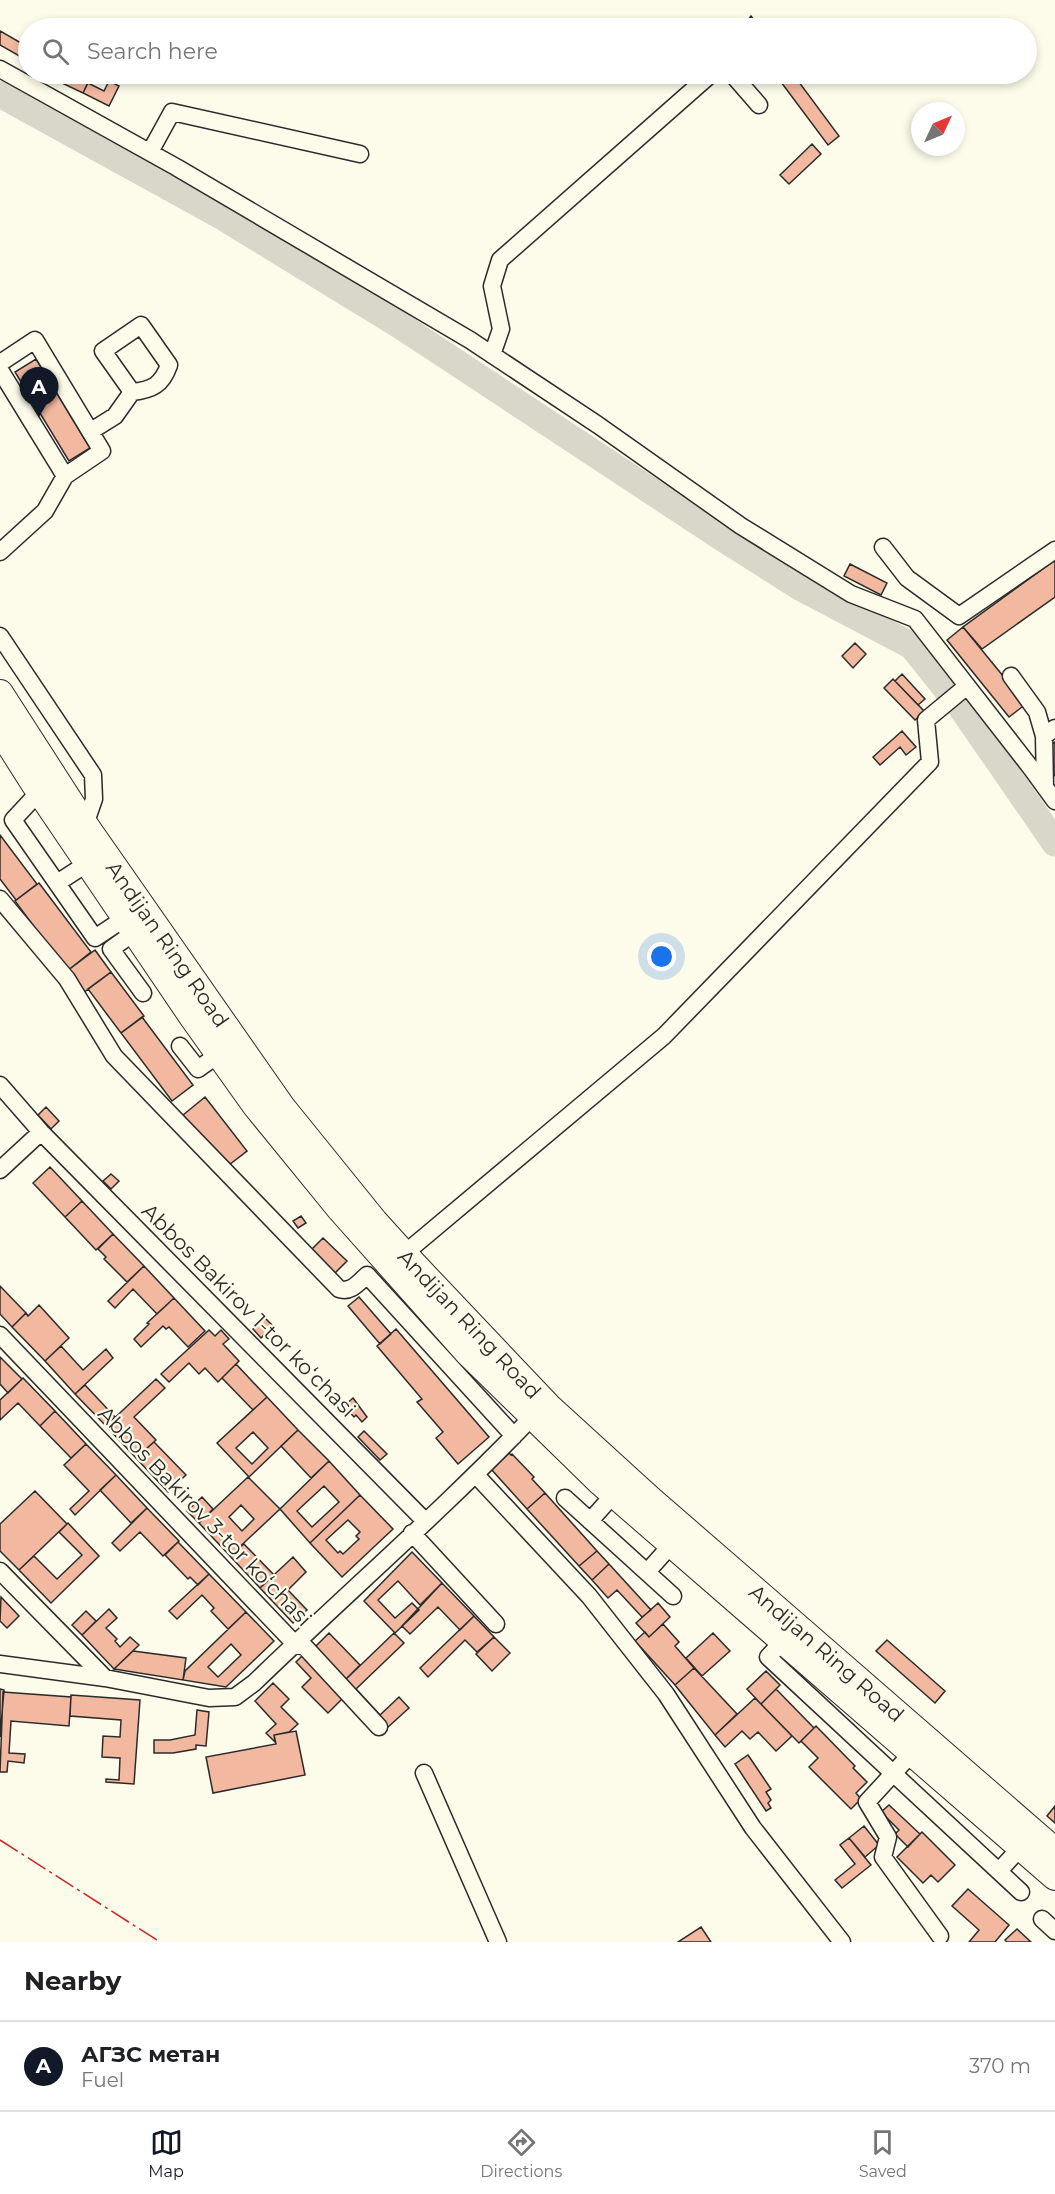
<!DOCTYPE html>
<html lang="en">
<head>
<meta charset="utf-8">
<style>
	:root { --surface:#fff; --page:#f2f2f2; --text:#202124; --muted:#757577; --line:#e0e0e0; --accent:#111827 }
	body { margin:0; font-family:Montserrat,sans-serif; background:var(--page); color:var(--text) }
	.compass { position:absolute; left:911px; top:102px; width:54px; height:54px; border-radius:50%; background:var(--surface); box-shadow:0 3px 9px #0003; rotate:46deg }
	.you { position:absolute; left:662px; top:957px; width:21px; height:21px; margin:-15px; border:4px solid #fff; border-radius:50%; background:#1a73e8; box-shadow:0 0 0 9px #1a73e833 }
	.badge { display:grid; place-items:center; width:39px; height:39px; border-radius:50%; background:var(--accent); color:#fff; font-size:20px; font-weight:700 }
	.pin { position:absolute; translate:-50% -50px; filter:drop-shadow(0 2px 3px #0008) }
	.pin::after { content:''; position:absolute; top:32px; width:21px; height:18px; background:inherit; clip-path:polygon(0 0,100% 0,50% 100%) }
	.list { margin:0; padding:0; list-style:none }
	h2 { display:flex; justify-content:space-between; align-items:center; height:78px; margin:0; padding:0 24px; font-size:26px }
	h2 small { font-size:20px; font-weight:400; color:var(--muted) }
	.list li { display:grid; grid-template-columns:39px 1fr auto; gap:18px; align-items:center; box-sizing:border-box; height:90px; padding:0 24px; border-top:2px solid var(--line) }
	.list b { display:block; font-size:22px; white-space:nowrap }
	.list p { margin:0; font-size:20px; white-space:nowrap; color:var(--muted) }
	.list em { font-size:20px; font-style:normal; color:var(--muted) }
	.icon { flex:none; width:33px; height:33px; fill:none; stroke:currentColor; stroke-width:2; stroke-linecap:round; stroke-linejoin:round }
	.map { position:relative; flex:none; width:1055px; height:1942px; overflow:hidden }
	.search { position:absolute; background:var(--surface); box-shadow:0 3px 9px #0003; left:18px; right:18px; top:18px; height:66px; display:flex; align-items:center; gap:15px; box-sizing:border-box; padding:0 21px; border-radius:33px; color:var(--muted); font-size:22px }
	.sheet { height:168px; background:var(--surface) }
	nav { display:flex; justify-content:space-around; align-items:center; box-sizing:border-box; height:84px; border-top:2px solid var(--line); background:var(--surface); font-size:16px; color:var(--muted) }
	nav a { display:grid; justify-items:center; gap:3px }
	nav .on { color:var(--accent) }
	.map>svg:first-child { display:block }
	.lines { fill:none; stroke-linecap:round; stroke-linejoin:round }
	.river { stroke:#d8d7c9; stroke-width:27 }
	.building { fill:#f2b8a0; stroke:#2b2b2b; stroke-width:1.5; fill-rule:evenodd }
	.minor-casing { stroke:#2b2b2b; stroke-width:19 }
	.highway-casing { stroke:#2b2b2b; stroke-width:28 }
	.minor { stroke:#fdfbea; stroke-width:16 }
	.highway { stroke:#fdfbea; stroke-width:26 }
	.power { stroke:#c62828; stroke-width:1.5; stroke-dasharray:21 4.5 3 4.5; stroke-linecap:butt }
	.labels { text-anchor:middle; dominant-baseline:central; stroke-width:4.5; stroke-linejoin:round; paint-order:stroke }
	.street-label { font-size:21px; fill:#2b2b2b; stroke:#fdfbea }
</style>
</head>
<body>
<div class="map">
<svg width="1055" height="1942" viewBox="0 0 1055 1942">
	<rect width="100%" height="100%" fill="#fdfbea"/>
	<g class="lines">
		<path class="river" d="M0,94L223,217L401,326L721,537L800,587L912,646L961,707L1055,843"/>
	</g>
	<path class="building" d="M751,16L760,28H742Z
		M0,31L28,47V61L0,45Z
		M70,74H76L89,80L83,93L64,84Z
		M775,74H793L839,136L828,145Z
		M109,81L119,86L109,106L83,93L88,83L104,91Z
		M812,144L821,154L789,184L780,175Z
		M36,359L90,448L69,461L15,372Z
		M1055,560V597L982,649L963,627Z
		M850,564L887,583L881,595L844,576Z
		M963,627L1026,704L1009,717L947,640Z
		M855,643L866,654L853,668L842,656Z
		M902,674L925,699L918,705L895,681Z
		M893,679L925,712L915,720L884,688Z
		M902,731L916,747L906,755L900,747L880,765L873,757Z
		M1055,742V776L1050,769V746Z
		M0,835L37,884L16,900L0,879Z
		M39,883L91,952L67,971L15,901Z
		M95,950L111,972L83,993L67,971Z
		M111,972L144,1016L121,1033L88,989Z
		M142,1017L193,1085L172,1101L121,1033Z
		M205,1097L247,1151L225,1168L183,1115Z
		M46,1107L59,1121L51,1129L38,1115Z
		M50,1167L82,1201L65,1217L33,1183Z
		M111,1174L119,1181L111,1189L103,1181Z
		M82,1201L113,1234L96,1250L65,1217Z
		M301,1216L306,1223L298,1228L293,1221Z
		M113,1234L144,1266L127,1282L104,1259L106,1257L98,1249Z
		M323,1238L347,1261L335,1273L311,1250Z
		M144,1266L174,1298L157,1314L133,1289L115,1308L108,1301Z
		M0,1286L26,1313L12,1327L0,1314Z
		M359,1297L391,1334L380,1344L348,1306Z
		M174,1298L205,1331L188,1347L169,1327L166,1329L163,1326L141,1347L134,1339L149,1324L147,1323Z
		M39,1305L69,1338L45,1361L12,1327L26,1313L28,1316Z
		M265,1318L273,1326L261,1338L253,1329Z
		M396,1329L489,1437L458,1464L436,1438L443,1432L417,1402L422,1399L377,1346Z
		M209,1330L215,1336L221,1330L229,1339L223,1344L239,1361L218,1382L205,1368L199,1374L189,1363L169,1382L161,1374Z
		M61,1346L83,1370L106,1349L113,1358L75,1394L45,1361Z
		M0,1357L22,1379L8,1393L0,1384Z
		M236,1364L267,1397L253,1410L222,1378Z
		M23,1378L55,1411L40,1426L18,1403L0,1420V1400Z
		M156,1379L165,1388L134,1417L156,1440L136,1458L106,1426Z
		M85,1385L115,1417L106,1426L75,1394Z
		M267,1397L298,1430L249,1477L217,1443ZM253,1432L268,1448L252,1464L236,1448Z
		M353,1398L367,1417L362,1422L356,1415L354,1417L344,1406Z
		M55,1411L86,1444L71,1458L40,1426Z
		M298,1430L329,1461L311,1478L281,1446Z
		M364,1431L387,1454L380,1460L358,1437Z
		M154,1442L186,1475L168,1492L136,1458Z
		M86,1444L116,1475L75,1515L70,1509L89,1491L64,1465Z
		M509,1453L511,1455L512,1454L534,1477L532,1479L545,1493L527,1509L491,1469Z
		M329,1461L360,1495L310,1543L280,1509ZM324,1486L339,1502L312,1527L297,1511Z
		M116,1475L147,1508L131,1523L100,1490Z
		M248,1477L280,1509L230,1556L199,1523ZM241,1505L254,1519L242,1531L229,1517Z
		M35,1491L67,1524L19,1570L0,1551V1524Z
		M545,1493L597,1551L579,1566L527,1509Z
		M360,1495L393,1529L342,1577L310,1543ZM348,1520L360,1532L356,1536L359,1539L343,1554L340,1551L338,1553L326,1540Z
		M202,1497L213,1509L199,1523L187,1511Z
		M147,1508L179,1541L163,1556L140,1532L120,1551L112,1543Z
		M68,1523L99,1556L51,1603L19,1570L34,1556L57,1579L82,1555L59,1532Z
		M178,1542L209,1574L198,1585L190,1577L188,1579L165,1555Z
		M244,1544L274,1575L260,1588L230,1556Z
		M597,1551L609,1564L592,1580L579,1566Z
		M412,1552L442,1583L420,1605L398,1581L378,1600L395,1618L412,1603L419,1610L395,1633L364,1601Z
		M293,1557L306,1572L288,1590L307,1610L293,1623L260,1588Z
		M609,1564L651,1610L642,1617L617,1590L608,1598L592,1580Z
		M209,1574L246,1612L228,1629L211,1611L214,1608L202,1595L177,1619L169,1611Z
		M442,1583L474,1616L460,1630L438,1607L410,1634L402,1626Z
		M1,1597L19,1616L7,1628L0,1621Z
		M658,1603L670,1617L649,1637L636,1623Z
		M109,1609L117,1618L106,1628L117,1639L115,1641L120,1647L130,1637L139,1645L114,1669L82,1635Z
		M86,1611L96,1621L82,1635L72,1625Z
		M246,1612L274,1641L226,1687L183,1680L185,1671ZM231,1644L241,1655L218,1677L208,1667Z
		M474,1616L494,1637L477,1652L465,1640L428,1677L420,1668Z
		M663,1624L679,1642L675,1646L694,1668L675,1685L635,1641L645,1632L649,1637Z
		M329,1633L360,1665L346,1679L315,1647Z
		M394,1633L404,1643L356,1689L380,1715L399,1697L409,1708L387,1728L343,1682Z
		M713,1633L730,1651L702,1676L686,1658Z
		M494,1637L510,1653L492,1671L476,1654Z
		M887,1640L945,1691L935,1703L876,1651Z
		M133,1651L186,1658L183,1680L114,1669Z
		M304,1654L344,1697L328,1713L302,1687L311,1678L296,1662Z
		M694,1668L737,1714L715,1735L675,1685Z
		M766,1671L780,1685L761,1704L747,1689Z
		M273,1683L289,1699L281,1707L298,1724L289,1732L274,1735L275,1742L266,1733L276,1724L255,1701Z
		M0,1689L4,1690L0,1737Z
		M776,1689L814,1728L799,1743L761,1704Z
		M3,1692L71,1697L69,1726L11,1721L9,1753L25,1754L24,1763L8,1761L7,1772H0Z
		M71,1695L140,1700L134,1784L106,1782V1779L119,1780L120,1758L102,1757L103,1736L120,1737L121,1720L70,1716Z
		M755,1698L792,1736L776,1751L758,1732L750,1739L742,1731L725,1747L715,1735Z
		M197,1710L209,1712L206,1746L196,1745V1749L173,1753H154V1740H170L195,1735Z
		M816,1726L855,1766L853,1768L867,1782L856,1793L861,1799L851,1809L809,1767L818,1758L801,1741Z
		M296,1731L305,1775L213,1793L206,1757L276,1744L274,1735Z
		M748,1755L771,1789L766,1792L771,1800L768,1803L771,1808L766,1811L735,1764Z
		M889,1805L920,1834L908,1847L895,1834L899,1830L881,1812Z
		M1055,1806V1823L1047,1816Z
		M864,1826L879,1845L865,1857L849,1838Z
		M922,1832L955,1865L938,1882L931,1875L923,1883L897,1857Z
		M849,1838L871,1865L842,1888L835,1880L855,1864L840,1845Z
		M968,1889L1009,1925L995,1942H969L979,1930L952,1906Z
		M701,1927L711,1942H678Z
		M1017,1929L1031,1942H1007L1005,1940Z"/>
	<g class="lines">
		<g class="minor-casing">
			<path id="minor" d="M0,69L176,167L470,340L598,425L741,526L851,594L915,619L1031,768L1055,801
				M732,74L759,105
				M150,152L172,112L360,154
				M141,325L169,365C162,385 152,390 132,392L103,351Z
				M492,355L501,329L492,286L500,260L711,74
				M0,363L35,340L102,451L65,476
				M0,370L65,476L45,511L0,552
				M91,431L115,416L132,392
				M883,547L907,578L959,616L1055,550
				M0,636L93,775L94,799L85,825
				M1011,676L1037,712L1044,736
				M1045,787L1044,736L1055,728
				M39,792L13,820L95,938L125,918
				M57,883L88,863
				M0,899L67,979L114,1056L339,1289C351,1293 358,1283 367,1275L514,1436
				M135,932L111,949L143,993
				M180,1046L198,1069L219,1054
				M0,1085L41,1132L425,1521
				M0,1170L41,1132
				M404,1254L664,1036L930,762L926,720L967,686
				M0,1335L295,1644L305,1647L379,1727
				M476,1475L589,1596L666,1694L753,1828L842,1942
				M565,1498L673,1596
				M590,1521L614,1494
				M412,1533L496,1624
				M0,1571L105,1678
				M647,1572L672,1544
				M783,1641L768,1657L1021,1892
				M0,1664L105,1678L209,1698L235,1697L254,1683C346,1594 444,1509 533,1416
				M912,1753L867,1802L888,1837L883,1857L940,1936
				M424,1773L498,1942
				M999,1871L1021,1847
				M1042,1919L1055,1931"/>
		</g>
		<g class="highway-casing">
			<g id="highway">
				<path id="s1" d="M0,693L85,825L282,1107L375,1222L404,1254L548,1406L650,1499L1055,1851"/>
				<path d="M0,730L35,785L193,1018L255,1105L339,1208L469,1354L600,1482L1055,1877"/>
			</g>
		</g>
		<use href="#minor" class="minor"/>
		<use href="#highway" class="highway"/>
		<path class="power" d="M0,1840L160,1942"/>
	</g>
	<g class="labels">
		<g class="street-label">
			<text stroke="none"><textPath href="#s1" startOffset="302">Andijan Ring Road</textPath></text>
			<text transform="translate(249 1310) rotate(45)">Abbos Bakirov 1-tor koʻchasi</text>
			<text stroke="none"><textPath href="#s1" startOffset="788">Andijan Ring Road</textPath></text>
			<text transform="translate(205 1516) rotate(46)">Abbos Bakirov 3-tor koʻchasi</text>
			<text stroke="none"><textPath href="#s1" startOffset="1274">Andijan Ring Road</textPath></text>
		</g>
	</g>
</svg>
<svg class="compass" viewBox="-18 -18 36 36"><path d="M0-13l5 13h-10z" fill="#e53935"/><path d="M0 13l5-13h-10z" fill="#757577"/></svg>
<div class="you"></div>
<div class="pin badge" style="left:39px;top:417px">A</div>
<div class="search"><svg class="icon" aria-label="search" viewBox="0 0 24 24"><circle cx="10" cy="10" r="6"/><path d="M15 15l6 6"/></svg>Search here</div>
</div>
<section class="sheet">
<h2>Nearby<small></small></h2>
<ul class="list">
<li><span class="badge">A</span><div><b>АГЗС метан</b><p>Fuel</p></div><em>370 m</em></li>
</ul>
</section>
<nav>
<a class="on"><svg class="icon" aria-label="map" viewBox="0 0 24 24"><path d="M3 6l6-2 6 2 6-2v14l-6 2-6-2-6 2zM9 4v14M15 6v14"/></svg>Map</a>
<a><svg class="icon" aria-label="directions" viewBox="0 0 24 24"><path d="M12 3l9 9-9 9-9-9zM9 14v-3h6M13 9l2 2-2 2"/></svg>Directions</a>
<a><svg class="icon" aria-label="saved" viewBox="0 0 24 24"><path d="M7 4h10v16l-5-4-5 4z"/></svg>Saved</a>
</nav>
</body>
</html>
